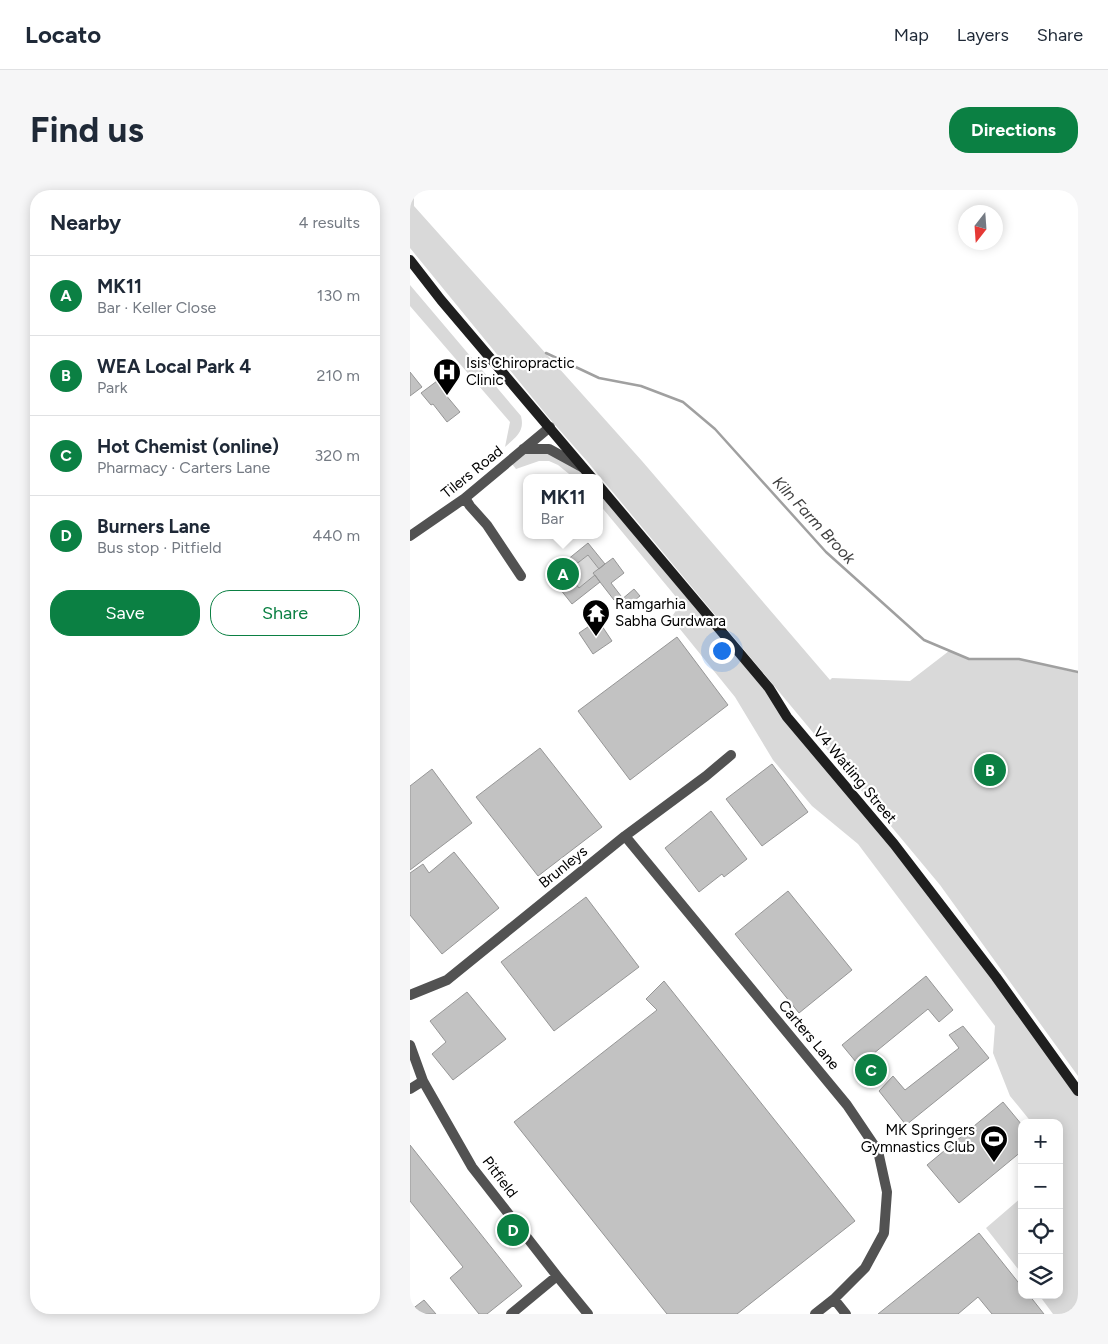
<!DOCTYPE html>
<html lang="en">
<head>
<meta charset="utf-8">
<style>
	:root { --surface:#fff; --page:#f6f6f7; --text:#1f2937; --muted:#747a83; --line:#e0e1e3; --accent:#0b8043 }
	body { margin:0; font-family:Figtree,sans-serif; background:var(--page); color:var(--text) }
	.controls { position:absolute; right:15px; bottom:15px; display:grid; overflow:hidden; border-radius:10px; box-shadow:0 2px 12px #0003 }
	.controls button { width:45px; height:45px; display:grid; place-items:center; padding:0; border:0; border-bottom:1px solid var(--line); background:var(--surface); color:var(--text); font:25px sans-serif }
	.compass { position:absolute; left:548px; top:15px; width:45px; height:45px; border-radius:50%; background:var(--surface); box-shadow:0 2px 12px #0003; rotate:197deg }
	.you { position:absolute; left:311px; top:460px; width:18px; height:18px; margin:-12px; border:4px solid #fff; border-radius:50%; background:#1a73e8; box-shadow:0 0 0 8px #1a73e833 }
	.badge { display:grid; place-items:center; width:32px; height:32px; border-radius:50%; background:var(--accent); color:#fff; font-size:16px; font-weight:700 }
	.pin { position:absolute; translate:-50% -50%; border:2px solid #fff; box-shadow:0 1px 5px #0006 }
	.popup { position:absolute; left:113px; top:284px; width:80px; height:65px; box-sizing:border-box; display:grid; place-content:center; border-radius:10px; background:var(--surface); filter:drop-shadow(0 1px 4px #0005); font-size:16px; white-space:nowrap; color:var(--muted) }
	.popup b { font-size:19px; color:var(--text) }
	.popup::after { content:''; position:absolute; left:50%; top:100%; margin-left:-10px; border:10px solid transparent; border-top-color:var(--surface) }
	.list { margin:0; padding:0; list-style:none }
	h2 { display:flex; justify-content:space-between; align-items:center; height:65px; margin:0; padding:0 20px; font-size:21px }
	h2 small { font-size:16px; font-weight:400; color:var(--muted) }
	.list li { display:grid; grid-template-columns:32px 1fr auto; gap:15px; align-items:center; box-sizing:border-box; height:80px; padding:0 20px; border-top:1px solid var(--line) }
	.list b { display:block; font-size:19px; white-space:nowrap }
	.list p { margin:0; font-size:16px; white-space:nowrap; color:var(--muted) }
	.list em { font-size:16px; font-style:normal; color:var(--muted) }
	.actions { display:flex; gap:10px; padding:15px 20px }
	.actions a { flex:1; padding:11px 0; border:1px solid var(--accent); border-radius:20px; text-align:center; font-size:18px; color:var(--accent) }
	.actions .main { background:var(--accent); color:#fff }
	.icon { flex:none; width:28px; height:28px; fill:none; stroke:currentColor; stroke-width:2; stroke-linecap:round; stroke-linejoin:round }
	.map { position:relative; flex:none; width:668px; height:1124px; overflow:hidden; border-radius:20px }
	header { display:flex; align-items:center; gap:30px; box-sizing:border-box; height:70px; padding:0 25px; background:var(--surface); border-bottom:1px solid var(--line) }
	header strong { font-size:24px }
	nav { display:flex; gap:28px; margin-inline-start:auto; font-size:18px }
	.intro { display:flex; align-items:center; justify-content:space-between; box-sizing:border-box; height:120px; padding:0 30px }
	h1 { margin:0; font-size:35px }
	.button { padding:12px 22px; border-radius:20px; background:var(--accent); color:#fff; font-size:18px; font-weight:700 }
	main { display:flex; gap:30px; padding:0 30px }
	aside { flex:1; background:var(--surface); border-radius:20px; box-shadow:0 2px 12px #0003 }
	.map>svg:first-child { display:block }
	.green { fill:#d9d9d9 }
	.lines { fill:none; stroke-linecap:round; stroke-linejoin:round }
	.stream { stroke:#a0a0a0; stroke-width:2.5 }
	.building { fill:#c2c2c2; stroke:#969696 }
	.street { stroke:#525252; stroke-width:10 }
	.secondary { stroke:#1f1f1f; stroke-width:10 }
	.labels { text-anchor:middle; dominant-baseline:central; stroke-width:4.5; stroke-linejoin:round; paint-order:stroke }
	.poi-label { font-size:15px; fill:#000; stroke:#fff; text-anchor:start }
	.street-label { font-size:15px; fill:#000; stroke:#fff }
	.water-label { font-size:16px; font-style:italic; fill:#414141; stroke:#fff }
</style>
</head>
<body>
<header>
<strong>Locato</strong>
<nav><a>Map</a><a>Layers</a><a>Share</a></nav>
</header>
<div class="intro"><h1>Find us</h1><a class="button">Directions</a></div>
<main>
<aside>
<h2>Nearby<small>4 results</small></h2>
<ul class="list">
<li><span class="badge">A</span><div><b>MK11</b><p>Bar · Keller Close</p></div><em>130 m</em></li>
<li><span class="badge">B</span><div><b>WEA Local Park 4</b><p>Park</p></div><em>210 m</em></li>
<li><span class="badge">C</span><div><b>Hot Chemist (online)</b><p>Pharmacy · Carters Lane</p></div><em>320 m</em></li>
<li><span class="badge">D</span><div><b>Burners Lane</b><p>Bus stop · Pitfield</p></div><em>440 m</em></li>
</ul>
<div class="actions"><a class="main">Save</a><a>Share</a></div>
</aside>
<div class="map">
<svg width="668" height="1124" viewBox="0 0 668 1124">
	<rect width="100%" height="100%" fill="#fff"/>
	<path class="green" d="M0,0H4V16L232,271L420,490L422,488L500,491L539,461L559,469H609L668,483V886L530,695L176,270L139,228L0,58Z
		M0,95L111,226C115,242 106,247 95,257L100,232L0,116Z
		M113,259H139L182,288H164L148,275L139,271H129L106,279L99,270Z
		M189,296L484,654L668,901V1124H643L629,1105H649V933H622L600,906L583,863L585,836L448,654L402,616L363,570L325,507L261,428L271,413L189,314Z
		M178,365L189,379L183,383L185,385L169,398L156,382Z
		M612,1007V1084L576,1038Z"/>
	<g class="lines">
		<path class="stream" d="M136,163L189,188L231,196L273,212L305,239L416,362L514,450L559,469H609L668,482"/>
	</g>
	<path class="building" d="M0,182L12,197L0,206Z
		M27,191L37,202L35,204L50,222L37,232L23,214L21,215L11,203Z
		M178,353L195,374L189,379L178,365L156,382L169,398L185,385L190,392L162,414L146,394L153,388L146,379Z
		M203,368L214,383L201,393L211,406L204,410L183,383Z
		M224,399L230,406L216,417L211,410Z
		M188,430L202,451L183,464L169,443Z
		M267,447L318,515L220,590L168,521Z
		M130,558L192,637L128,686L66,607Z
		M362,574L398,622L352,656L316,609Z
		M22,579L62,633L0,680V596Z
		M301,621L337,669L314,687L312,684L289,702L255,658Z
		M44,662L89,718L32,764L0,725V683L13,674L19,683Z
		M378,701L442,780L389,823L325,744Z
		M176,707L229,777L144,841L91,772Z
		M516,786L543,820L529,832L518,819L463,864L474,877L460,889L432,855Z
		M254,791L445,1031L327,1124H257L104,932L247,820L236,809Z
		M57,802L96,849L43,890L22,864L36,852L20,831Z
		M553,836L579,868L496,935L469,901L483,886L495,900L549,858L539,845Z
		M593,912L612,935V961L549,1013L517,975Z
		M0,955L112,1096L77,1124H69L40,1088L53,1077L0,1011Z
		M569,1043L612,1097V1105H619L634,1124H582L568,1107L548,1124H468Z
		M14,1110L26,1124H0V1118L1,1120Z"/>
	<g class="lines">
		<path class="street" d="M113,259H139L172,277
			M55,308L60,316L77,335L111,386
			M0,346L55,308L140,237
			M215,646L437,915L468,961L477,1002L474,1043L455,1078L424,1109L405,1124
			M0,805L37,790L215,646L296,586L321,565
			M0,855L13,891L62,977L147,1086L178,1124
			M0,899L13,891
			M424,1109L436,1124
			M101,1124L147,1086"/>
		<path class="secondary" d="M0,70L31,110L182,288
			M189,296L359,498L377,527L484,654L586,787L668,901"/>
	</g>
	<defs>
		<g id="hospital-pin" transform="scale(1.4375)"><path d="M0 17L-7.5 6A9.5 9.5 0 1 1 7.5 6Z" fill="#000" stroke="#fff"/><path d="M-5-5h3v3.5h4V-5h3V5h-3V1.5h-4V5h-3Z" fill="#fff"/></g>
		<g id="temple-pin" transform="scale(1.4375)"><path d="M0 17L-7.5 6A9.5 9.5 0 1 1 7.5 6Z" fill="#000" stroke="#fff"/><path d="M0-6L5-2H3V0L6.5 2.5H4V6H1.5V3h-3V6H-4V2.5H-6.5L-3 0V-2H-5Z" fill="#fff"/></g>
		<g id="stadium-pin" transform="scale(1.4375)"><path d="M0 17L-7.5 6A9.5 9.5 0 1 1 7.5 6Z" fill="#000" stroke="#fff"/><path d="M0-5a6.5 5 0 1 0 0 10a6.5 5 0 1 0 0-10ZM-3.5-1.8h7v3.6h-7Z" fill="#fff"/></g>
	</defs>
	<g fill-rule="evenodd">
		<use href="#hospital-pin" x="37" y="182"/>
		<use href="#temple-pin" x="186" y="423"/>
		<use href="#stadium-pin" x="584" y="949"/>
	</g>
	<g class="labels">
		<g class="poi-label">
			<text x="56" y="173">Isis Chiropractic<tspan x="56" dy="17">Clinic</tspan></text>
			<text x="205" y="414">Ramgarhia<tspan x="205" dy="17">Sabha Gurdwara</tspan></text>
			<text x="565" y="940" text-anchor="end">MK Springers<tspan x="565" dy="17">Gymnastics Club</tspan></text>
		</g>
		<g class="street-label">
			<text transform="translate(62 282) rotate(-39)">Tilers Road</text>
			<text transform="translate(445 585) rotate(50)">V4 Watling Street</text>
			<text transform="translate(153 677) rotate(-39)">Brunleys</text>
			<text transform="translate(399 845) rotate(50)">Carters Lane</text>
			<text transform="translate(90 987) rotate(53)">Pitfield</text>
		</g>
		<g class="water-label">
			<text transform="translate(404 330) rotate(47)">Kiln Farm Brook</text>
		</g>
	</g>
</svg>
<div class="controls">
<button>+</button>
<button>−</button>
<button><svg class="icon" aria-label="locate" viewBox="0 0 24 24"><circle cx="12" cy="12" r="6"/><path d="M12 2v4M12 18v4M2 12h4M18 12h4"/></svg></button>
<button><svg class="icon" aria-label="layers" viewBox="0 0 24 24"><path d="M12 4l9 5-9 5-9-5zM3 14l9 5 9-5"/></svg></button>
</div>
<svg class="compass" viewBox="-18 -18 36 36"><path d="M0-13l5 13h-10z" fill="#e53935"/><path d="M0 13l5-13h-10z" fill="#747a83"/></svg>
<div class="you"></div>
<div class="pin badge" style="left:153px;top:384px">A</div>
<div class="popup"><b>MK11</b>Bar</div>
<div class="pin badge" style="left:580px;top:580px">B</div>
<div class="pin badge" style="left:461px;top:880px">C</div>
<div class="pin badge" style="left:103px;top:1040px">D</div>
</div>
</main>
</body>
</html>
